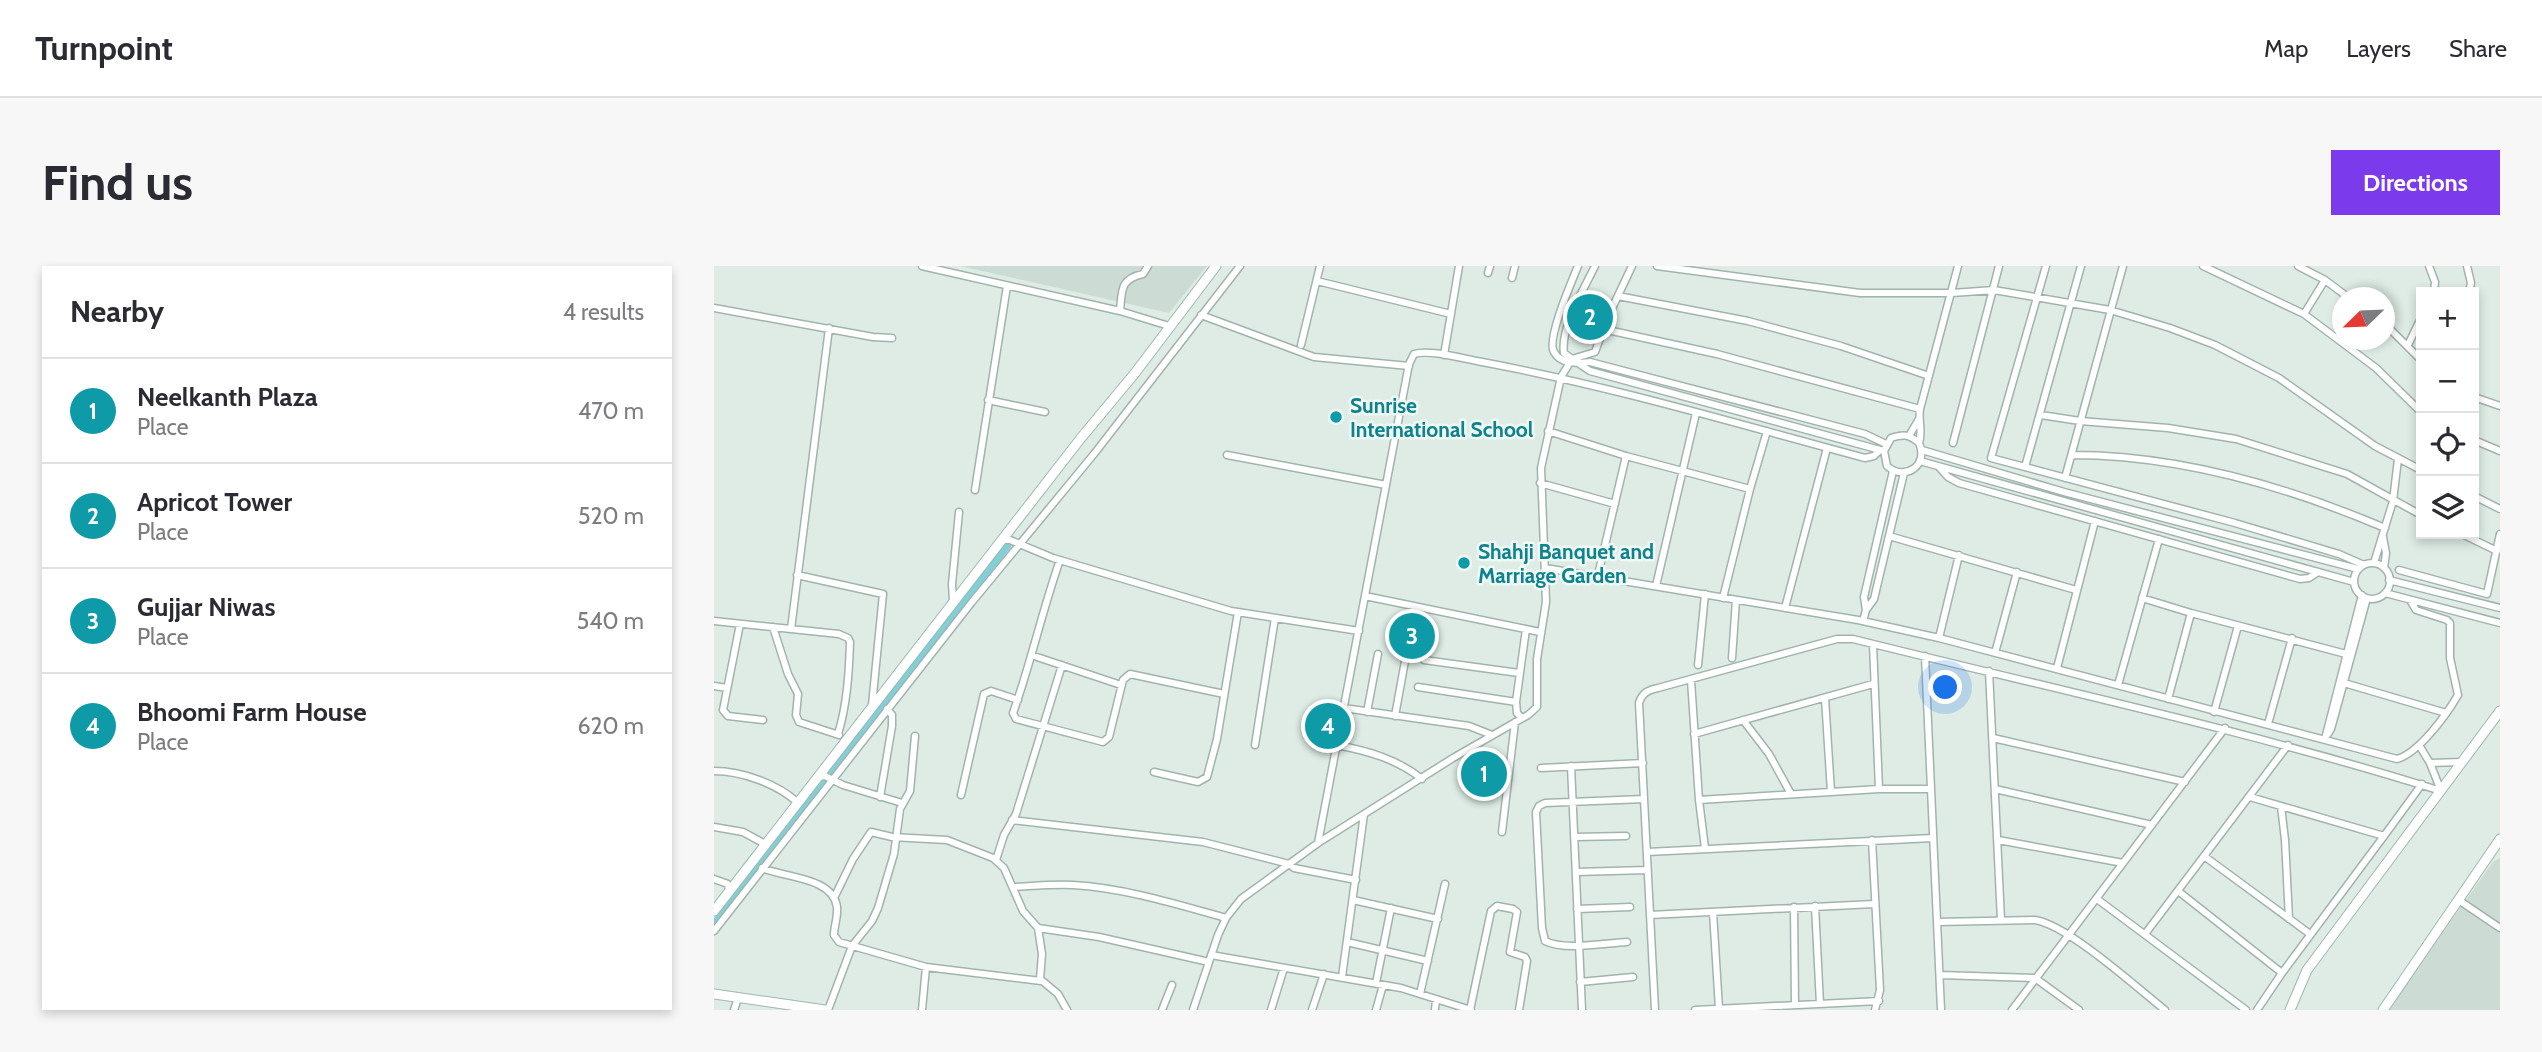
<!DOCTYPE html>
<html lang="en">
<head>
<meta charset="utf-8">
<style>
	:root { --surface:#fff; --page:#f7f7f7; --text:#2b2b33; --muted:#7c7c81; --line:#e1e1e2; --accent:#7c3aed }
	body { margin:0; font-family:Cabin,sans-serif; background:var(--page); color:var(--text) }
	.controls { position:absolute; right:21px; top:21px; display:grid; overflow:hidden; border-radius:0px; box-shadow:0 4px 10px #0003 }
	.controls button { width:63px; height:63px; display:grid; place-items:center; padding:0; border:0; border-bottom:2px solid var(--line); background:var(--surface); color:var(--text); font:35px sans-serif }
	.compass { position:absolute; left:1618px; top:21px; width:63px; height:63px; border-radius:50%; background:var(--surface); box-shadow:0 4px 10px #0003; rotate:247deg }
	.you { position:absolute; left:1232px; top:422px; width:24px; height:24px; margin:-18px; border:5px solid #fff; border-radius:50%; background:#1a73e8; box-shadow:0 0 0 10px #1a73e833 }
	.badge { display:grid; place-items:center; width:46px; height:46px; border-radius:50%; background:var(--accent); color:#fff; font-size:23px; font-weight:700 }
	.pin { position:absolute; translate:-50% -50%; border:4px solid #fff; box-shadow:0 2px 7px #0006 }
	.list { margin:0; padding:0; list-style:none }
	h2 { display:flex; justify-content:space-between; align-items:center; height:91px; margin:0; padding:0 28px; font-size:30px }
	h2 small { font-size:23px; font-weight:400; color:var(--muted) }
	.list li { display:grid; grid-template-columns:46px 1fr auto; gap:21px; align-items:center; box-sizing:border-box; height:105px; padding:0 28px; border-top:2px solid var(--line) }
	.list b { display:block; font-size:26px; white-space:nowrap }
	.list p { margin:0; font-size:23px; white-space:nowrap; color:var(--muted) }
	.list em { font-size:23px; font-style:normal; color:var(--muted) }
	.icon { flex:none; width:38px; height:38px; fill:none; stroke:currentColor; stroke-width:2; stroke-linecap:round; stroke-linejoin:round }
	.map { position:relative; flex:none; width:1786px; height:744px; overflow:hidden; border-radius:0px }
	header { display:flex; align-items:center; gap:42px; box-sizing:border-box; height:98px; padding:0 35px; background:var(--surface); border-bottom:2px solid var(--line) }
	header strong { font-size:33px }
	nav { display:flex; gap:38px; margin-inline-start:auto; font-size:24px }
	.intro { display:flex; align-items:center; justify-content:space-between; box-sizing:border-box; height:168px; padding:0 42px }
	h1 { margin:0; font-size:49px }
	.button { padding:18px 32px; border-radius:0px; background:var(--accent); color:#fff; font-size:24px; font-weight:700 }
	main { display:flex; gap:42px; padding:0 42px }
	aside { flex:1; background:var(--surface); border-radius:0px; box-shadow:0 4px 10px #0003 }
	.map>svg:first-child { display:block }
	.built { fill:#ccdcd4 }
	.lines { fill:none; stroke-linecap:round; stroke-linejoin:round }
	.canal { stroke:#7fd0d8; stroke-width:7 }
	.street-casing { stroke:#a1b4ac; stroke-width:9 }
	.secondary-casing { stroke:#9cb9ad; stroke-width:11 }
	.street { stroke:#fff; stroke-width:6 }
	.secondary { stroke:#fff; stroke-width:9 }
	.culture-dot { fill:#0f9aa8; stroke:#eff8f3; stroke-width:2.5 }
	.labels { text-anchor:middle; dominant-baseline:central; stroke-width:5; stroke-linejoin:round; paint-order:stroke }
	.culture-label { font-size:21px; font-weight:bold; fill:#0d838f; stroke:#eff8f3; text-anchor:start }
</style>
</head>
<body>
<header>
<strong>Turnpoint</strong>
<nav><a>Map</a><a>Layers</a><a>Share</a></nav>
</header>
<div class="intro"><h1>Find us</h1><a class="button">Directions</a></div>
<main>
<aside>
<h2>Nearby<small>4 results</small></h2>
<ul class="list">
<li><span class="badge" style="background:#0f9aa8">1</span><div><b>Neelkanth Plaza</b><p>Place</p></div><em>470 m</em></li>
<li><span class="badge" style="background:#0f9aa8">2</span><div><b>Apricot Tower</b><p>Place</p></div><em>520 m</em></li>
<li><span class="badge" style="background:#0f9aa8">3</span><div><b>Gujjar Niwas</b><p>Place</p></div><em>540 m</em></li>
<li><span class="badge" style="background:#0f9aa8">4</span><div><b>Bhoomi Farm House</b><p>Place</p></div><em>620 m</em></li>
</ul>
</aside>
<div class="map">
<svg width="1786" height="744" viewBox="0 0 1786 744">
	<rect width="100%" height="100%" fill="#deece5"/>
	<path class="built" d="M246,0H493L455,47Z
		M1786,592V744H1673L1779,596Z"/>
	<g class="lines">
		<path class="canal" d="M0,658L294,279"/>
		<g class="street-casing">
			<path id="street" d="M208,0L406,45L455,60
				M864,0C858,15 832,74 840,86C847,99 864,97 876,96L1151,168L1172,178
				M943,0L1146,27H1238L1280,24L1396,44L1456,62L1501,79L1565,112L1661,180L1707,204
				M1332,0L1277,192L1521,257L1625,288L1650,299
				M1489,0L1590,48L1662,102L1707,146
				M1584,0L1611,14L1635,32
				M1715,0L1721,16L1720,26
				M1753,0L1757,17L1755,26
				M774,7L776,0
				M798,12L801,0
				M603,15L737,48
				M904,30L1034,55L1127,80L1215,110
				M0,42L159,71L178,72
				M406,45C408,24 406,13 429,8L434,0
				M1590,48L1611,14
				M487,49L600,91L695,100
				M1671,58L1707,94
				M889,63L1003,88L1206,143
				M587,79L606,0
				M1694,79L1707,52
				M730,89L745,0
				M858,93L850,87C846,62 870,23 881,0
				M864,97L876,105L1170,185
				M1760,131L1786,140
				M274,134L331,146
				M1327,149L1366,155L1454,162L1522,173L1633,208L1707,249
				M834,165L912,190L1036,223
				M1195,170L1205,153
				M1760,174L1786,185
				M1205,177C1195,168 1189,168 1177,172L1170,185L1173,200C1191,216 1215,199 1205,177C1209,165 1204,156 1206,143L1244,0
				M1239,177L1285,0
				M1208,184L1350,226L1644,303
				M513,189L672,219
				M1358,189C1466,189 1572,220 1671,262
				M1206,195L1640,316
				M1225,201L1234,211L1245,217L1586,313L1595,312L1604,306
				M1311,201L1367,0
				M1351,212L1409,0
				M826,217L901,238
				M261,224L293,20
				M1760,230L1786,243
				M1748,268L1783,285
				M1175,270L1362,324
				M1669,271L1672,287L1670,302
				M288,274H296L339,292L517,345L645,365
				M346,294C328,345 317,397 299,447L302,453L389,476L395,471L409,414L416,408L510,428
				M1660,297L1679,235L1684,193
				M1640 315a18 18 0 1 1 36 0a18 18 0 1 1-36 0Z
				M831,302L1144,354L1225,372L1683,493C1705,487 1733,448 1744,429L1736,392V357L1733,354L1702,344L1696,334
				M1685,304L1773,328L1786,268
				M83,309L169,328L158,439
				M884,309L912,190
				M1675,314L1786,342
				M942,320L982,147
				M1671,327L1786,357
				M651,330L826,366
				M1009,332L1036,223L1053,165
				M1428,332L1477,347L1632,388
				M237,338L239,334L238,318L245,246
				M1071,342L1113,182
				M1152,344L1150,331L1179,205
				M0,355L125,368L134,372L136,376C135,407 133,439 124,468
				M1149,355L1152,344L1160,333L1190,207
				M26,358L9,444L14,450L49,454
				M59,361L74,408L84,428L82,449L85,456L125,469
				M77,363L115,62
				M1225,372L1245,289
				M1159,378L1165,523
				M1281,387L1303,306
				M317,389L407,419
				M1211,390L1227,744
				M1018,392L1022,334
				M710,394L805,407
				M984,399L991,328
				M1343,402L1381,255
				M1275,405L1287,654
				M977,414L985,534L1165,523H1217
				M1630,417L1732,447
				M1404,419L1445,273
				M0,420L13,422
				M704,421L802,436
				M1111,432L1117,526
				M1454,433L1477,347
				M630,442L755,460L778,469
				M653,446L664,388
				M1500,446L1524,360
				M681,450L691,395
				M808,452L803,447L802,436L812,363
				M1029,454L1055,488L1077,528
				M1554,458L1578,372
				M980,468L1159,418
				M1614,468L1617,463L1653,332
				M1279,472L1471,516
				M1611,473L1648,329
				M541,479L561,352
				M623,479C654,485 683,493 708,513
				M1705,479L1716,497L1727,525
				M1716,497L1748,496
				M857,500L868,744
				M827,502L929,497
				M0,505C28,505 63,518 83,536
				M440,506L484,516L493,511L503,473L524,346
				M104,511L111,510L129,519L188,537
				M1281,523L1438,559
				M247,529L270,428L277,425L304,434
				M166,531L178,460V449L173,443
				M1536,531L1670,570L1568,707L1543,744
				M985,534L991,582
				M1567,540L1571,574L1575,653
				M298,554L489,576L575,598L580,602L642,614
				M0,561L29,566L51,578
				M788,566L801,456
				M1670,570L1708,518
				M860,571L912,570
				M1158,574L1166,724L1161,744
				M1284,574L1409,597
				M604,577L695,98L700,88C716,83 750,93 768,96C897,120 1024,158 1151,192L1160,190L1166,184
				M933,586L1219,572
				M1490,590L1596,668
				M282,594L290,569L302,548L348,399
				M48,602C71,612 119,611 123,641C124,651 120,660 120,669L125,676L212,701L327,715
				M862,606L932,604
				M0,613L14,618L15,624
				M299,621C319,620 339,618 359,619C411,622 462,638 512,652
				M1464,625L1568,707
				M120,632L139,593L157,566L178,571L233,574L279,592L290,602L309,645L324,662L385,671L495,696
				M1383,633L1532,744
				M639,634L724,653
				M1746,635L1786,662
				M1101,640L1106,738
				M1080,641L1081,739
				M863,643L916,641
				M999,646L1005,743
				M936,649L1160,638
				M1223,656L1321,654C1354,659 1422,721 1451,744
				M324,662L328,688L326,713L344,728L353,744
				M0,665L258,336L380,188L526,0
				M1431,668L1574,479
				M633,676L714,695
				M913,676C892,677 850,685 831,675L828,662L822,546L825,540L831,537L930,533
				M497,689L687,722L757,744
				M1226,709L1321,712L1365,744
				M628,711L650,548
				M866,716L919,711
				M662,717L677,642
				M706,728L731,618
				M20,744L24,732
				M114,744L138,680L158,655L164,642L180,588L186,543L196,525L201,470
				M208,744L212,701
				M448,744L458,719
				M479,744L504,669L512,652L527,633L604,577L739,492L814,449L823,441V393L832,336L827,202L847,111L858,93L881,86L893,53L918,0
				M557,744L570,702
				M598,744L610,708
				M662,744L669,719
				M721,744L722,733
				M756,744L777,645L783,640L799,643L803,646L796,686L811,691L813,695L805,744
				M941,744L925,437C928,427 934,424 944,422L1123,373H1139C1335,422 1533,464 1727,525
				M981,744L1165,735
				M1298,744L1511,462"/>
		</g>
		<g class="secondary-casing">
			<path id="secondary" d="M0,645L367,172L421,107L502,0
				M0,728L111,744
				M1576,744L1593,704L1786,445
				M1669,744L1786,573"/>
		</g>
		<use href="#street" class="street"/>
		<use href="#secondary" class="secondary"/>
	</g>
	<g class="culture-dot">
		<circle cx="622" cy="151" r="7"/>
		<circle cx="750" cy="297" r="7"/>
	</g>
	<g class="labels">
		<g class="culture-label">
			<text x="636" y="139">Sunrise<tspan x="636" dy="24">International School</tspan></text>
			<text x="764" y="285">Shahji Banquet and<tspan x="764" dy="24">Marriage Garden</tspan></text>
		</g>
	</g>
</svg>
<div class="controls">
<button>+</button>
<button>−</button>
<button><svg class="icon" aria-label="locate" viewBox="0 0 24 24"><circle cx="12" cy="12" r="6"/><path d="M12 2v4M12 18v4M2 12h4M18 12h4"/></svg></button>
<button><svg class="icon" aria-label="layers" viewBox="0 0 24 24"><path d="M12 4l9 5-9 5-9-5zM3 14l9 5 9-5"/></svg></button>
</div>
<svg class="compass" viewBox="-18 -18 36 36"><path d="M0-13l5 13h-10z" fill="#e53935"/><path d="M0 13l5-13h-10z" fill="#7c7c81"/></svg>
<div class="you"></div>
<div class="pin badge" style="left:770px;top:508px;background:#0f9aa8">1</div>
<div class="pin badge" style="left:876px;top:51px;background:#0f9aa8">2</div>
<div class="pin badge" style="left:698px;top:370px;background:#0f9aa8">3</div>
<div class="pin badge" style="left:614px;top:460px;background:#0f9aa8">4</div>
</div>
</main>
</body>
</html>
